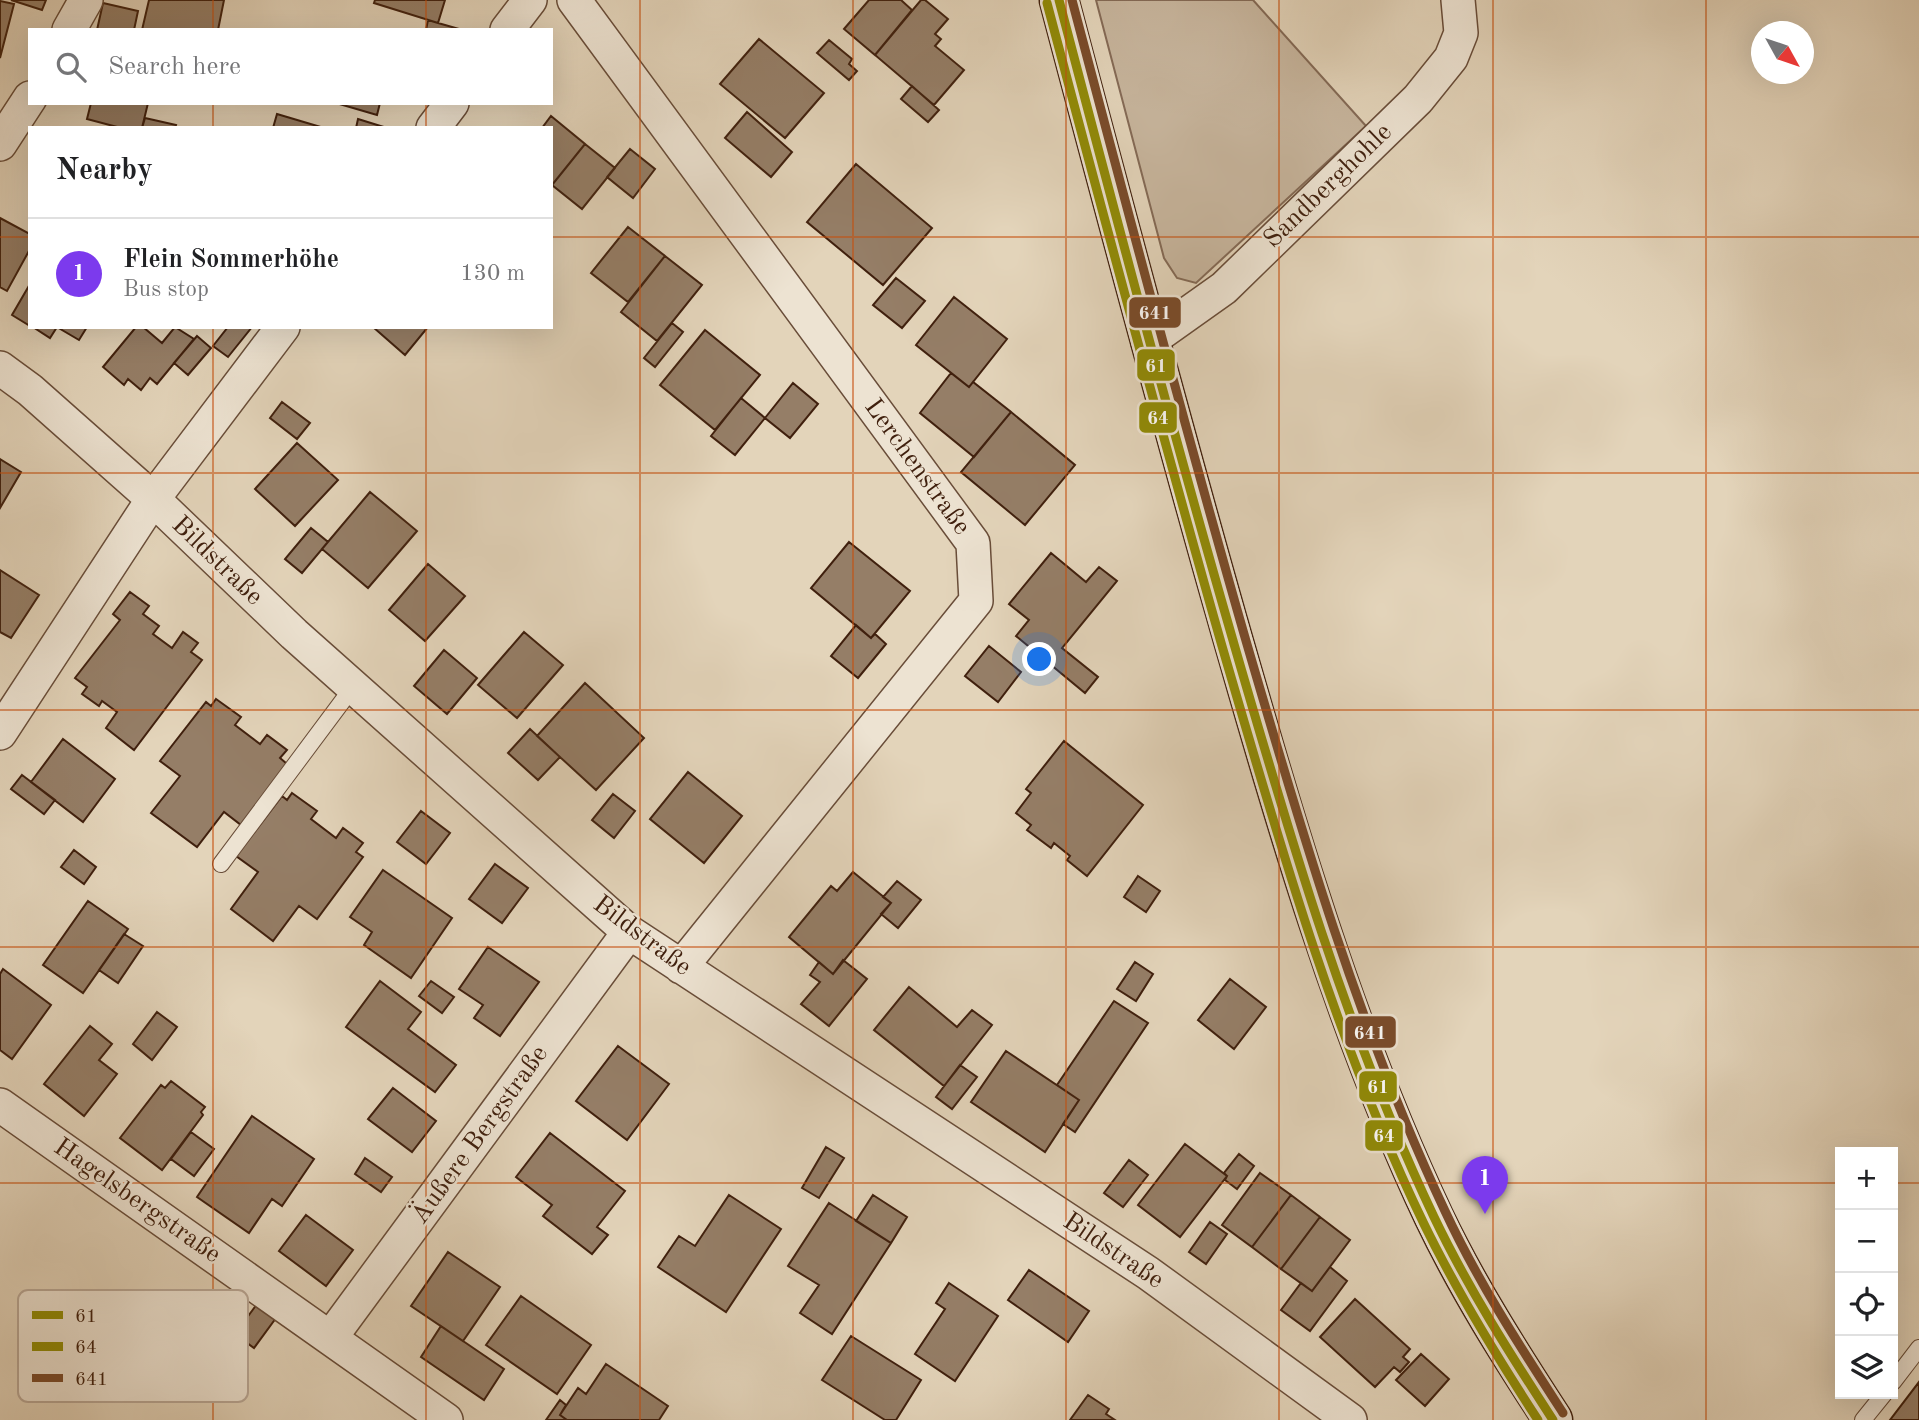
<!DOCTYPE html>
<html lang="en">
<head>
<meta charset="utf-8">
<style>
	:root { --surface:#fff; --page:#f2f2f2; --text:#202124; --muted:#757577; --line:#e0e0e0; --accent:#7c3aed }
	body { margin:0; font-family:"Old Standard TT",serif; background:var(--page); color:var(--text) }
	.controls { position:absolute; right:21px; bottom:21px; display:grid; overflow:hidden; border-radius:0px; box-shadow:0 7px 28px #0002 }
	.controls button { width:63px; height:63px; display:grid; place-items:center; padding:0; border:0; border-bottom:2px solid var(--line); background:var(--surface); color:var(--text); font:35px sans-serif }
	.compass { position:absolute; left:1751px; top:21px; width:63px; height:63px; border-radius:50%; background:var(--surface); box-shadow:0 7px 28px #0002; rotate:130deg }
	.you { position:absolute; left:1040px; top:660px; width:24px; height:24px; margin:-18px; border:5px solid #fff; border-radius:50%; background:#1a73e8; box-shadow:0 0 0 10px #1a73e833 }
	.badge { display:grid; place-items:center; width:46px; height:46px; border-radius:50%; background:var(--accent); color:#fff; font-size:23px; font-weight:700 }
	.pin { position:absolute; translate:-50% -58px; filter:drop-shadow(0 2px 4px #0008) }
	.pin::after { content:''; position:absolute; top:37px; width:24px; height:21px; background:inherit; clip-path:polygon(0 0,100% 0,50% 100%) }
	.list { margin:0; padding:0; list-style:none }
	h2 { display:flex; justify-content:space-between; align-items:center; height:91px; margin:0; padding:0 28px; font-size:30px }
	h2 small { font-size:23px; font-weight:400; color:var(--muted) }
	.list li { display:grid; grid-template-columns:46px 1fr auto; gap:21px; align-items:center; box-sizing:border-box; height:112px; padding:0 28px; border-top:2px solid var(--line) }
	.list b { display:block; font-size:26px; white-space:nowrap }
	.list p { margin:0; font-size:23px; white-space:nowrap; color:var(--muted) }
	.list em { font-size:23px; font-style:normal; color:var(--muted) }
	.icon { flex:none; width:38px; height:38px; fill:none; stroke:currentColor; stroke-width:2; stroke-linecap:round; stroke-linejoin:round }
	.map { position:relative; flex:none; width:1919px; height:1420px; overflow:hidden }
	.search { position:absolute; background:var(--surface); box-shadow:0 7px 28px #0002; left:28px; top:28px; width:525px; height:77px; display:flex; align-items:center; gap:18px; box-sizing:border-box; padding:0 24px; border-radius:0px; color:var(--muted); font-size:26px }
	.panel { position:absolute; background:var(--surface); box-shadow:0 7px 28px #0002; left:28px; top:126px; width:525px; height:203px; border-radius:0px }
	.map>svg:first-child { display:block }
	.green { fill:#c7b59d; stroke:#846a56; stroke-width:2 }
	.building { fill:#957e67; stroke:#40200e; stroke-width:2 }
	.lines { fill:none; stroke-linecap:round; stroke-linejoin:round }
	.service-casing { stroke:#694d39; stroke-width:18 }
	.minor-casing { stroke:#694d39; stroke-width:36 }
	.secondary-casing { stroke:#40200e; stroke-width:41 }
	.service { stroke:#ede3d2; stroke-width:16 }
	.minor { stroke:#ede3d2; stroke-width:33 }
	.secondary { stroke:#ede3d2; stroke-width:38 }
	.bus-1-casing { stroke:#ede3d2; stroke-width:14 }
	.bus-2-casing { stroke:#ede3d2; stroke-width:14 }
	.bus-3-casing { stroke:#ede3d2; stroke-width:14 }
	.bus-1 { stroke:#918b06; stroke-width:9 }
	.bus-2 { stroke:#918b06; stroke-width:9 }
	.bus-3 { stroke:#7a4b2a; stroke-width:9 }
	.grid { fill:none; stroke:#c64e0c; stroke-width:2; stroke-opacity:0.55 }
	.labels { text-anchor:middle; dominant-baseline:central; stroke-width:5; stroke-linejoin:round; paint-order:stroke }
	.street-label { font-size:26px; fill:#40200e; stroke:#ede3d2 }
	.key { fill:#ede3d2; stroke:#b9a897; stroke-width:2 }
	.key-label { font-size:19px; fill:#40200e }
	.line-badge { stroke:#ede3d2; stroke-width:2.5 }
	.badge-label { font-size:19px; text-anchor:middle; font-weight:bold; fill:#fff }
</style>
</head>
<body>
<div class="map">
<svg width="1919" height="1420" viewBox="0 0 1919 1420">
	<rect width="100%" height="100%" fill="#e3d4ba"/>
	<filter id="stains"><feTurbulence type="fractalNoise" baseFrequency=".00286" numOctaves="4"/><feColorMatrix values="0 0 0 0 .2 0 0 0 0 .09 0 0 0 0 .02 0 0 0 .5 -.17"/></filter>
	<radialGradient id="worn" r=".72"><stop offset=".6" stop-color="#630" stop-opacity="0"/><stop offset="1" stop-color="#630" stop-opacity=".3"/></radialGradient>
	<path class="green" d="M1096,0H1253L1366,126L1196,283L1177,278L1164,258Z"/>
	<path class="building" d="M11,0H46L42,10Z
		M149,0H224L218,30H142Z
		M375,0H445L438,23L374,3Z
		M869,0H901L912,10L875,55L844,29Z
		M921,0H925L948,19L935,34L941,39L935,46L964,70L934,105L875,55Z
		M0,1L14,4L0,58Z
		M103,3L138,11L134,30H97Z
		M428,20L438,23L459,29L426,30Z
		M759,39L824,93L785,138L720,84Z
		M829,40L852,59L849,64L857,71L849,80L817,53Z
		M912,86L939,110L928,122L901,99Z
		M91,103H148L142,128H121L87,119Z
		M336,103H380L377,115Z
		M747,112L792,152L771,177L725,138Z
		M277,114L324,128H273Z
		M551,116L585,144L552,185L551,128H542Z
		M145,118L176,125L175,128H142Z
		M358,119L387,128H356Z
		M585,144L615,168L582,209L552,185Z
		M630,149L655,169L633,198L607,177Z
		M856,164L932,228L883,285L807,222Z
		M0,218L30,234V249L7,291L0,287Z
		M628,227L665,256L628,302L591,273Z
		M665,256L702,285L657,341L621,312Z
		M896,278L925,301L902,328L873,305Z
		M30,284V326L12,315Z
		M954,297L1007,339L969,387L916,345Z
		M672,323L683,332L655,367L644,358Z
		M33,327H57L50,338Z
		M57,327H87L79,340Z
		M136,327H143L162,343L175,327L194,339L157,384L150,378L141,390L128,379L124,385L103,367Z
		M228,327H252L228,357L213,346Z
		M373,327H428L405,355Z
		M705,330L760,375L715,430L660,385Z
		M197,336L211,348L188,375L174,363Z
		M951,373L969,387L973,382L1011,412L974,457L920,413Z
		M793,383L818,404L790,438L765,418Z
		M741,398L765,418L735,455L711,436Z
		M282,402L310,423L297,439L270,418Z
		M1011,412L1075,465L1025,525L961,472Z
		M297,443L338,480L295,526L255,489Z
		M0,459L21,472L0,508Z
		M370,492L417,531L368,588L322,549Z
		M311,528L328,542L302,573L285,559Z
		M849,542L910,591L871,638L811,588Z
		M1051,553L1086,582L1099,567L1117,581L1062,648L1098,677L1085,693L1016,636L1029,620L1009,604Z
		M428,564L465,596L425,641L389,610Z
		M0,570L39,595L11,638L0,632Z
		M130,592L149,606L143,614L159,626L153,634L172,648L183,632L198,643L191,652L202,660L134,750L106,728L117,712L102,701L99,706L82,694L87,687L75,678L120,620L113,614Z
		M856,625L871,638L875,634L886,644L858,678L831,656Z
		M524,632L563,665L517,718L478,685Z
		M989,646L1021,672L998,702L965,676Z
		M444,650L477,678L447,714L414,686Z
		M585,683L644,738L596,790L537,736Z
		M216,699L241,717L235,725L260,744L267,735L287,750L280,758L287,764L241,825L224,812L197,847L151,813L180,776L160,761L206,702L211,706Z
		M530,729L560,757L538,780L508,753Z
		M63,739L115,779L83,822L31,782Z
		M1064,741L1143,805L1087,876L1067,860L1070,856L1054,843L1051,848L1027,830L1031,825L1016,813L1031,793L1026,789Z
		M688,772L742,816L704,863L650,819Z
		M22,775L55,800L44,814L11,789Z
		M292,793L317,811L311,819L336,838L343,828L363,843L356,852L363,857L317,919L299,906L273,941L231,909L258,872L236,856L282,796L287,800Z
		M613,794L635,811L614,838L592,820Z
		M421,811L450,833L426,864L397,842Z
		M74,850L96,867L84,884L61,867Z
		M495,864L528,888L502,923L469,899Z
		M383,870L452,918L411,978L364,945L372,932L350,917Z
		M853,872L891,903L833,974L789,937L831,886L837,891Z
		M1138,876L1160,891L1146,912L1124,897Z
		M897,881L921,900L898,928L881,914L891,903L883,897Z
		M88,901L128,929L83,993L43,965Z
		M124,934L143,946L118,983L99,970Z
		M488,947L539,982L500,1036L474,1018L483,1005L459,989Z
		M843,960L867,979L829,1026L801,1004L820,982L810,975L819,962L833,974Z
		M1135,962L1153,974L1136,1001L1117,989Z
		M3,969L51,1005L12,1059L0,1050V974Z
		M1230,979L1266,1007L1234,1049L1198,1020Z
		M380,981L421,1012L408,1029L456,1065L435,1092L346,1027Z
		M431,981L454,997L442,1013L419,996Z
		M909,987L957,1027L972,1010L992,1025L944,1086L874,1030Z
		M1114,1001L1148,1023L1075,1132L1063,1124L1079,1100L1057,1085Z
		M157,1012L177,1027L152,1060L133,1044Z
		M90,1026L112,1044L99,1060L117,1074L84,1116L44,1084Z
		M618,1046L669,1084L627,1140L576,1101Z
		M1006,1051L1079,1100L1045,1152L971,1102Z
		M960,1065L977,1077L952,1109L936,1097Z
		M171,1081L205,1107L201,1112L203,1115L162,1170L120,1138L161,1085L165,1088Z
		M393,1088L436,1121L412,1152L368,1119Z
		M252,1116L314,1159L282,1206L272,1199L249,1233L197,1197Z
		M191,1132L214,1149L194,1176L171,1159Z
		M550,1133L625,1191L597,1227L608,1235L592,1254L543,1216L552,1205L516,1177Z
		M1185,1144L1227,1176L1180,1237L1138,1205Z
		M826,1147L844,1158L819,1198L802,1188Z
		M1239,1154L1254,1166L1237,1189L1225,1180L1227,1176L1224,1173Z
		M365,1158L392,1177L381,1192L355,1174Z
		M1129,1160L1148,1175L1123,1207L1104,1193Z
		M1260,1173L1291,1195L1252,1247L1222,1225Z
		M729,1195L781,1229L726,1312L658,1267L679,1236L695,1246Z
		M873,1195L907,1217L891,1243L856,1221Z
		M1291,1195L1320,1217L1281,1269L1252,1247Z
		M829,1203L891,1243L832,1334L800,1313L819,1285L788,1266Z
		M306,1215L353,1250L326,1286L279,1251Z
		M1320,1217L1350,1240L1312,1291L1281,1269Z
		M1210,1222L1227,1234L1206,1264L1189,1252Z
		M448,1252L500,1287L463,1341L411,1306Z
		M1330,1267L1347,1281L1310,1331L1281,1310L1301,1283L1312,1291Z
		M1029,1270L1089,1311L1068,1342L1008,1300Z
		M949,1283L998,1316L955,1381L915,1354L945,1309L936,1303Z
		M521,1296L591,1345L557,1394L486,1345Z
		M1355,1299L1410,1349L1403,1357L1409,1362L1400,1372L1394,1367L1375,1387L1320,1337Z
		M257,1304L276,1318L254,1348L235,1334Z
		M441,1326L504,1369L484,1400L421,1357Z
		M851,1336L921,1380L896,1420H885L822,1380Z
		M1421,1354L1449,1379L1425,1406L1396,1380Z
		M606,1364L668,1406L659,1420H567L560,1415L578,1388L586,1394Z
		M1919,1382V1420H1890Z
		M1088,1395L1109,1409L1106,1414L1115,1420H1070Z
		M560,1400L566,1405L560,1415L567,1420H546Z"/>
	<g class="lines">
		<g class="service-casing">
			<path id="service" d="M221,864L353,687
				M1893,1382L1919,1348
				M1863,1420L1884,1394"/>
		</g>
		<g class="minor-casing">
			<path id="minor" d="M574,0L973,543L976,601L681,967
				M69,30L86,0
				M507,30L530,0
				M433,128L452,103
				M0,144L30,98
				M1148,342L1224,288L1418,99L1451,58L1461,33L1458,0
				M0,368L30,390L153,499L294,634L629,932L1148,1273L1350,1420
				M0,733L153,499L283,327
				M0,1105L446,1420
				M331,1337L629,932"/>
		</g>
		<g class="secondary-casing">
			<path id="secondary" d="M1059,0C1114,208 1169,415 1228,622C1286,824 1344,1027 1434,1217C1468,1288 1510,1354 1553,1420"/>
		</g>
		<use href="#service" class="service"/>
		<use href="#minor" class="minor"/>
		<use href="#secondary" class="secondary"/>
		<g class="bus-1-casing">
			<path id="bus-1" d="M1059,0C1115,213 1171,426 1232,637C1289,834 1346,1032 1434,1217C1468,1288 1510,1354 1553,1420"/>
		</g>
		<g class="bus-2-casing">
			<path id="bus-2" d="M1047,3C1104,218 1161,432 1222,646C1279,842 1335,1040 1424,1224C1457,1292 1497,1357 1538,1420"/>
		</g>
		<g class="bus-3-casing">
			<path id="bus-3" d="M1072,0C1128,212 1184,424 1244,634C1301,830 1358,1027 1445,1211C1478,1282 1521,1348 1563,1413"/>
		</g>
		<use href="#bus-1" class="bus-1"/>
		<use href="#bus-2" class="bus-2"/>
		<use href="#bus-3" class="bus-3"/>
	</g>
	<path class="grid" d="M213,0V30M426,0V30M640,0V1420M853,0V1420M1066,0V1420M1279,0V1420M1493,0V1420M1706,0V1420M213,103V128M426,103V128M0,237H30M551,237H1919M213,327V1420M426,327V1420M0,473H1919M0,710H1919M0,947H1919M0,1183H1840M1893,1183H1919"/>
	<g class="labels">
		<g class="street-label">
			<text transform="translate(1328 186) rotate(-44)">Sandberghohle</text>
			<text transform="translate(917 467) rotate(54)">Lerchenstraße</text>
			<text transform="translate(217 561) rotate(44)">Bildstraße</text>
			<text transform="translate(642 936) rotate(37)">Bildstraße</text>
			<text transform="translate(480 1135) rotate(-54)">Äußere Bergstraße</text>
			<text transform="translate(137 1201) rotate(35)">Hagelsbergstraße</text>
			<text transform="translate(1113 1251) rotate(34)">Bildstraße</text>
		</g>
	</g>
	<rect x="18" y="1290" width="230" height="112" rx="10" class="key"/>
	<rect x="32" y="1311" width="31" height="8" fill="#918b06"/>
	<rect x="32" y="1342" width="31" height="9" fill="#918b06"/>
	<rect x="32" y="1374" width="31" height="8" fill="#7a4b2a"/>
	<g class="key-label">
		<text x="75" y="1322">61</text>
		<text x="75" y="1353">64</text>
		<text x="75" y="1385">641</text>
	</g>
	<g class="line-badge">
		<rect x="1128" y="296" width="54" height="33" rx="7" fill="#7a4b2a"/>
		<rect x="1136" y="348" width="40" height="34" rx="7" fill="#918b06"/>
		<rect x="1138" y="401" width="40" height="33" rx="7" fill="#918b06"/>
		<rect x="1344" y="1015" width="53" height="34" rx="7" fill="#7a4b2a"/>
		<rect x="1358" y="1070" width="40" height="33" rx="7" fill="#918b06"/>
		<rect x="1364" y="1119" width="40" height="33" rx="7" fill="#918b06"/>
	</g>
	<g class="badge-label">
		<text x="1155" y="319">641</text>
		<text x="1156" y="372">61</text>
		<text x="1158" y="424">64</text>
		<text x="1370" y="1039">641</text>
		<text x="1378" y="1093">61</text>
		<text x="1384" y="1142">64</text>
	</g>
	<rect width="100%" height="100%" filter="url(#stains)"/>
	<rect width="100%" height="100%" fill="url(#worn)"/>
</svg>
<div class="controls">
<button>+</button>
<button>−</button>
<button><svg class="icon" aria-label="locate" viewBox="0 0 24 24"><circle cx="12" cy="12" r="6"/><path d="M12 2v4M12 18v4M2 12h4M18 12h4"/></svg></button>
<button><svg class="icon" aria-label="layers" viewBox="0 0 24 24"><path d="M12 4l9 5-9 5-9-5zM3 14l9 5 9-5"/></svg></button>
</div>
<svg class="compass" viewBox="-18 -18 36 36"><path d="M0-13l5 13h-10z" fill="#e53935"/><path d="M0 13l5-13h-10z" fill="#757577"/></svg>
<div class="you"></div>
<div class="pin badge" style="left:1485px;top:1214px">1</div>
<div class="search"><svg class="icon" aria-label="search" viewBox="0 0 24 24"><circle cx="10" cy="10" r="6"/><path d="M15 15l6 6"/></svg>Search here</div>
<section class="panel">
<h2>Nearby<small></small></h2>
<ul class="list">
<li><span class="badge">1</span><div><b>Flein Sommerhöhe</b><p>Bus stop</p></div><em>130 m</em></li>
</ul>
</section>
</div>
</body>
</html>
